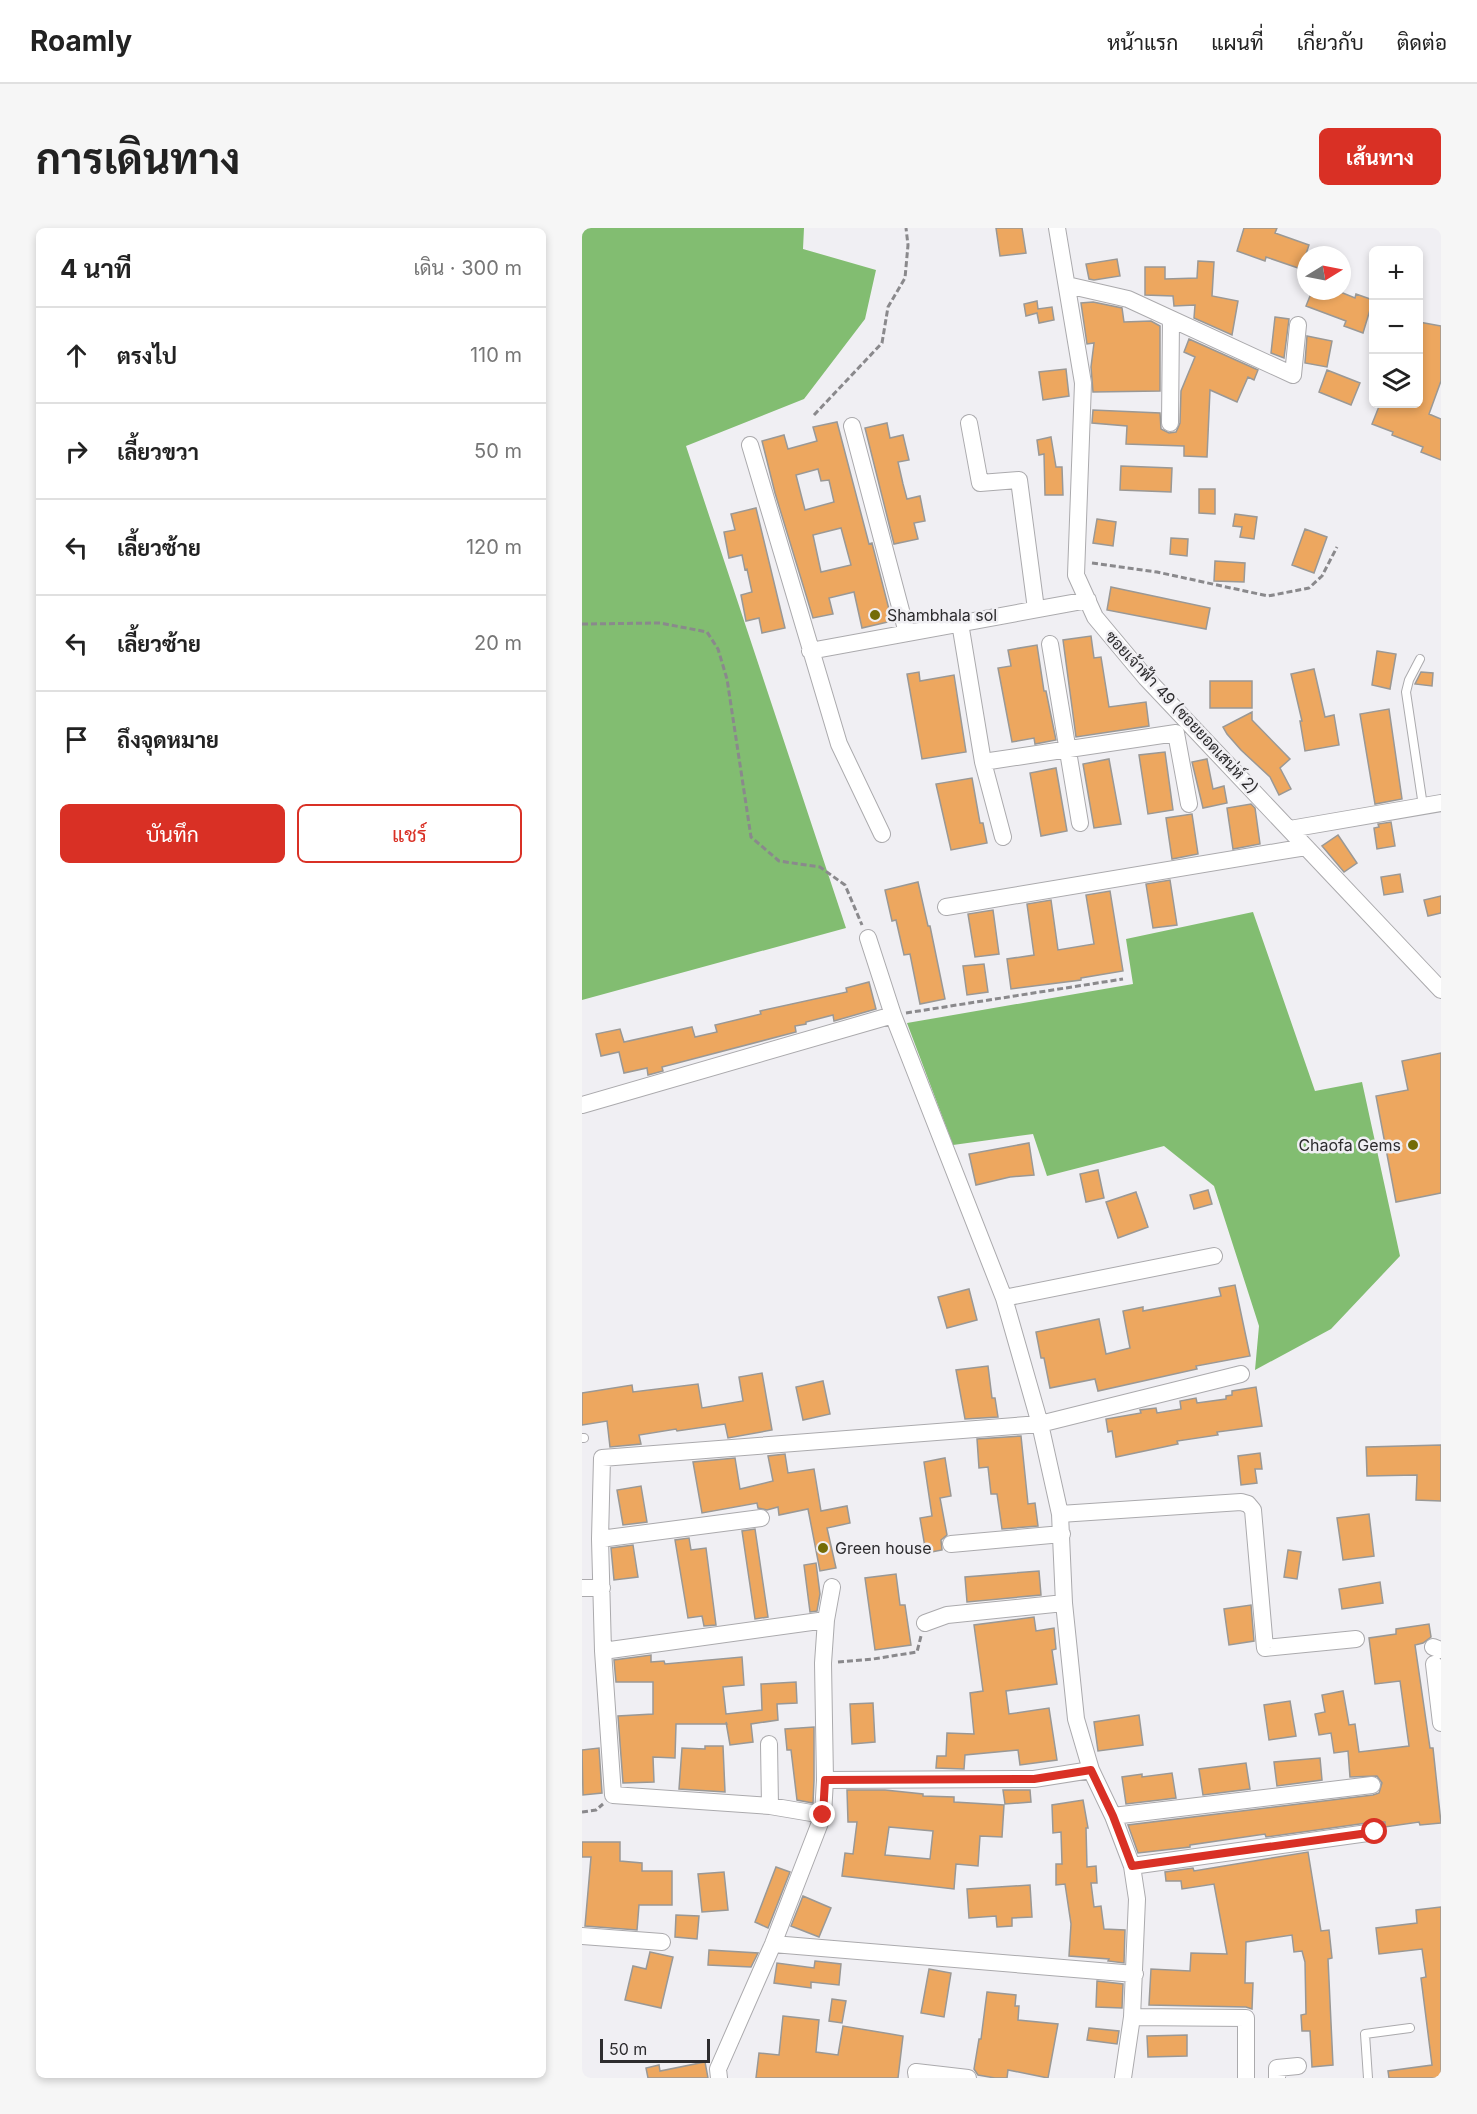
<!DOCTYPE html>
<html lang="th">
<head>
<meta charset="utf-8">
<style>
	:root { --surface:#fff; --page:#f6f6f6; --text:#222; --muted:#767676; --line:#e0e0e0; --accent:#d93025 }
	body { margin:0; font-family:Inter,Sarabun,sans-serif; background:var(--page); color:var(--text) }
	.controls { position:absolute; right:18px; top:18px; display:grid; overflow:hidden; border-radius:9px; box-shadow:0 3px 9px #0003 }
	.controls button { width:54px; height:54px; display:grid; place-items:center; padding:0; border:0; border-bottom:2px solid var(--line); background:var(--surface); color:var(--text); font:30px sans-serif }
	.compass { position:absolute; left:715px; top:18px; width:54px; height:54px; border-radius:50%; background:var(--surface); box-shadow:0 3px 9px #0003; rotate:80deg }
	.scale { position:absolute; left:18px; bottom:15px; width:110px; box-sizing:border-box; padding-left:6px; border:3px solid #2d2c2e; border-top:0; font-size:16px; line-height:21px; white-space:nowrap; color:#2d2c2e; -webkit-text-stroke:4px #f0eff3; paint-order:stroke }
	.stop { position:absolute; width:18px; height:18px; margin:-14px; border:4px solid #d93025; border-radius:50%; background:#fff }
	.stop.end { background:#d93025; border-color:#fff; box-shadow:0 2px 6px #0008 }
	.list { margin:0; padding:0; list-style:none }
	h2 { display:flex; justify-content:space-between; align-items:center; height:78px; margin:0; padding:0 24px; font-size:26px }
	h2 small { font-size:20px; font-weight:400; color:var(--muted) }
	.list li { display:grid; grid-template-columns:39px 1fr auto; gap:18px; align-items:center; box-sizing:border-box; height:96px; padding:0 24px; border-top:2px solid var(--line) }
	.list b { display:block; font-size:22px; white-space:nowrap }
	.list em { font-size:20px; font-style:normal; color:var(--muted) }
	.actions { display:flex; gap:12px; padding:18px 24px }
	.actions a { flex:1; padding:14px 0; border:2px solid var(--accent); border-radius:9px; text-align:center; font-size:21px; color:var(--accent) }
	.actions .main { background:var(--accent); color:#fff }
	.icon { flex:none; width:33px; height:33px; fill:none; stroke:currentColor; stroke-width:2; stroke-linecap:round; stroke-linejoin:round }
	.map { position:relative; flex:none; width:859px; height:1850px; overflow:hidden; border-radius:9px }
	header { display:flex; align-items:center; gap:36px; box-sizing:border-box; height:84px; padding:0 30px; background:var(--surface); border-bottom:2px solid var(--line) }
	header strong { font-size:28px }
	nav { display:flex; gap:33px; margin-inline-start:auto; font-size:21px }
	.intro { display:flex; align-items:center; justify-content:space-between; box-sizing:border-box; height:144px; padding:0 36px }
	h1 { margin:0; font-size:42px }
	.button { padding:15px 27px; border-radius:9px; background:var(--accent); color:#fff; font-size:21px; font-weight:700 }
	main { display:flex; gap:36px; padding:0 36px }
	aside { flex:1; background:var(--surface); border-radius:9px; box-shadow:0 3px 9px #0003 }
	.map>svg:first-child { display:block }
	.forest { fill:#82bd71 }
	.building { fill:#eda75f; stroke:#9a9895; stroke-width:1.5; fill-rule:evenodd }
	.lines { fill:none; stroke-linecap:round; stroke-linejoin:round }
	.service-casing { stroke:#abaaad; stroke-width:10 }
	.minor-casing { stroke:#abaaad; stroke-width:18 }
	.path { stroke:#8a898c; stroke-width:3; stroke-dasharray:6 3; stroke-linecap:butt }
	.service { stroke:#fff; stroke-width:8 }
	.minor { stroke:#fff; stroke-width:16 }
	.route { stroke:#d93025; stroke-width:8 }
	.poi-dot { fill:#746c07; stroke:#f0eff3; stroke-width:2 }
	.labels { text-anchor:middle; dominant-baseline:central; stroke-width:5; stroke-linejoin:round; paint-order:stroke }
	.poi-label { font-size:16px; fill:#2d2c2e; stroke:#f0eff3; text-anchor:start }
	.street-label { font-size:16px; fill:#2d2c2e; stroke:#f0eff3 }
</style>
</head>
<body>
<header>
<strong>Roamly</strong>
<nav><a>หน้าแรก</a><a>แผนที่</a><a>เกี่ยวกับ</a><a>ติดต่อ</a></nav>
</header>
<div class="intro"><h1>การเดินทาง</h1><a class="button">เส้นทาง</a></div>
<main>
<aside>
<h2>4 นาที<small>เดิน · 300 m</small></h2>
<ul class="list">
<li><svg class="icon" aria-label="ahead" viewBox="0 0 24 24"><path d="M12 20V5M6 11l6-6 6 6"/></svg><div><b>ตรงไป</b></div><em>110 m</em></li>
<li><svg class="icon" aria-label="right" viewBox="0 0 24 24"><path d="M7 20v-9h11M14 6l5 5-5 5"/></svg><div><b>เลี้ยวขวา</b></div><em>50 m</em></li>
<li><svg class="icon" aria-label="left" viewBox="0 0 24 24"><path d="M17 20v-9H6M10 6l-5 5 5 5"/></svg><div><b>เลี้ยวซ้าย</b></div><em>120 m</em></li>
<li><svg class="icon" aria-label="left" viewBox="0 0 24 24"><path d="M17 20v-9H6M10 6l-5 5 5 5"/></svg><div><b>เลี้ยวซ้าย</b></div><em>20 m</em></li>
<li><svg class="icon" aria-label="arrive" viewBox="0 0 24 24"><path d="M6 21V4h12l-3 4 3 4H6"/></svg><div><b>ถึงจุดหมาย</b></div></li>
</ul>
<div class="actions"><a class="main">บันทึก</a><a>แชร์</a></div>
</aside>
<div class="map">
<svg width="859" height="1850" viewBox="0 0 859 1850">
	<rect width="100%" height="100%" fill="#f0eff3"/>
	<path class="forest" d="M0,0H222L221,21L294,42L283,91L222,171L104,218L264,700L0,772Z
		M671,684L733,863L780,854L818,1028L749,1101L673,1142L677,1098L632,958L582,918L465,948L451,906L371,917L325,795L551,756L544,711Z"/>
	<path class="building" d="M414,0H440L444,25L418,28Z
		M662,0H695L693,5L727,17L719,41L684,29L683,33L655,23Z
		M535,31L538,48L512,52L507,51L504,36Z
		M616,33L632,34L630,68L656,73L650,107L612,90L613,77L592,78L591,68L563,67V39H583V51L615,50Z
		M730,63H756L773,70L774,66L791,72L781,105L762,98L764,93L724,78Z
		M455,73L456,81L470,79L472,92L457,95L455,85L444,88L442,76Z
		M511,74L540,80L542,94L569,93L578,98V163L511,164L509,139L512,115L505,116L499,75Z
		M693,89L707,91L702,130L689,125Z
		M837,94L859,98V153L847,186L859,191V232L839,224L841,219L810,207L811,204L790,196L798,176H837Z
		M725,108L750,113L745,139L723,135Z
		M607,111L676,142L672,152L666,149L655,174L628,162L625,229L602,228V218L544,216L545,198L510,195L511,182L578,185L579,201L587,205L594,204L598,195L599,163L613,129L602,124Z
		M484,141L487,168L461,172L457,144Z
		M745,142L778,155L769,177L737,164Z
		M255,194L287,316L290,315L310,393L280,400L272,364L247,370L251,386L231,390L193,265L180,213L202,207L206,221L235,213L231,199ZM236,241L239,253L247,252L252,274L223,282L214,247ZM259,300L269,337L239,344L231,307Z
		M305,195L308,210L321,207L327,232L316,234L321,256L325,271L338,268L343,293L332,295L336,311L312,316L283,200Z
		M469,209L474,239H480L481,267H463L462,226L457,227L455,212Z
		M539,238L590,240L589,264L538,262Z
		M617,261H633V286L617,285Z
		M174,280L203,400L180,405L177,390L164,393L159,367L170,364L165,341L163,342L160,327L147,330L142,304L153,302L149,286Z
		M653,286L675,289L672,311L658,309L660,299L651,298Z
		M515,291L534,294L531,318L511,315Z
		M723,301L745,309L732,345L710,337Z
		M589,310L606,311L605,328L588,326Z
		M633,333L663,335L662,354L632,353Z
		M529,359L628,380L624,401L525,382Z
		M509,408L512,430L519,429L527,479L564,474L567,498L494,509L481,412Z
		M455,417L462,463H464L474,512L453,516L452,510L430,514L416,440L429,438L426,422Z
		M795,423L814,426L808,461L790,457Z
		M732,441L743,489L752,487L757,517L723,523L718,493H720L709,446Z
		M337,444L338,453L372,447L384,524L340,531L325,446Z
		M839,444L851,445L850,458L833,456Z
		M628,453H670V480H628Z
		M807,481L820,571L793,576L778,486Z
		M670,484V492L708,531L698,540L709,561L697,567L688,549L659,522L645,506L641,499Z
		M583,524L591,582L566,586L557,527Z
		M527,531L539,596L512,600L501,536Z
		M625,531L631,561L642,558L645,575L621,580L610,534Z
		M474,540L485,603L459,608L448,545Z
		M390,550L398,595H401L405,615L369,622L354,556Z
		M669,576L673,580L678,616L651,621L645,580Z
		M610,586L616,626L590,631L584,590Z
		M809,594L813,618L795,621L792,600L797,599L796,596Z
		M756,607L775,635L762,644L740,618Z
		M818,646L821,664L802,667L799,649Z
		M588,652L595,697L571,700L564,656Z
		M336,654L346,698H348L363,771L338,776L328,726L322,727L314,692L310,693L303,662Z
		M528,663L541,743L499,750V752L429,761L425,731L452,727L445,676L469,672L476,722L512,716L504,667Z
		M859,668V685L846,688L842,672Z
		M411,682L417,726L393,729L386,686Z
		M402,736L406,764L385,767L381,738Z
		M287,754L294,781L252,793L251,787L224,794V796L213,798L214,804L80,839L81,843L66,847L65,840L42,845L37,824L19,828L14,806L38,801L42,814L110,799L113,809L135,804L133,797L179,786L178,783L265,764L264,760Z
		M859,825V965L814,974L794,868L826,862L820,833Z
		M447,915L452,947L428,949L394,957L387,926Z
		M516,942L522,970L504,974L498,946Z
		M626,962L630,976L612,981L608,967Z
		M554,964L566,999L536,1010L524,974Z
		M653,1057L668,1128L614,1138L615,1141L516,1163L513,1151L468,1160L462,1130H459L454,1104L517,1091L524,1126L548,1120L541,1083L561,1079V1083L639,1068L637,1060Z
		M387,1061L395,1092L365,1100L356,1069Z
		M406,1138L410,1170H413L416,1189L383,1191L374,1142Z
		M180,1145L190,1202L146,1210L143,1196L95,1203L94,1201L57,1207L59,1216L28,1219L25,1193L0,1197V1165L50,1157L51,1164L116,1156L120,1180L161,1173L157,1149Z
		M241,1153L248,1186L221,1192L214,1159Z
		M674,1159L680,1198L635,1204L636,1207L595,1213L596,1216L534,1229L530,1203L526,1204L524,1191L559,1185L558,1182L574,1180L575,1185L599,1181L598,1173L614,1170L615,1175L644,1171V1168L650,1167V1163Z
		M439,1208L446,1276L453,1275L456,1298L420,1301L415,1266H409L406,1239L397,1240L395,1211Z
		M859,1217V1273L834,1272L835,1247L785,1248L784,1219Z
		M678,1225L680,1241H673L675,1255L659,1257L656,1228Z
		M203,1226L206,1245L232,1241L239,1283L265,1278L268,1295L245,1300L254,1340L238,1343L226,1281L197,1287L196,1279L185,1282L176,1280L175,1275L120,1285L111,1234L153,1230L158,1261L191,1253L186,1228Z
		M363,1230L369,1268L358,1270L365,1307L359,1312L360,1322L344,1325L338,1290L350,1288L342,1234Z
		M59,1258L65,1294L41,1297L35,1262Z
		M787,1286L792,1328L761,1332L755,1290Z
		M173,1301L186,1389L173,1391L160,1303Z
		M107,1310L109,1322L124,1320L134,1397L122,1398L120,1388L106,1390L93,1312Z
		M51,1317L56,1349L32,1352L29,1320Z
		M706,1322L719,1324L715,1351L702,1349Z
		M234,1335L238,1366L235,1383L228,1384L222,1337Z
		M457,1343L459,1367L385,1374L383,1349Z
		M314,1346L318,1377H323L329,1417L293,1422L283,1350Z
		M798,1354L801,1375L760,1381L757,1361Z
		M669,1377L672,1413L647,1417L642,1381Z
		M452,1389L454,1403L472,1400L474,1421L470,1422L475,1456L424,1463L427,1486L467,1480L475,1532L438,1537L436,1522L383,1527L382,1541L354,1540L355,1528H364L365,1505L392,1506L388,1465L401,1463L392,1397Z
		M847,1396L849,1409L841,1415L833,1417L848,1520H851L859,1595L838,1597L837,1594L803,1599V1594H792L684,1609L683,1606L608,1617V1619L556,1625L546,1597L791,1567L797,1565L800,1555L795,1548L768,1549L766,1523L752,1525L749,1505L737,1507L733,1486L743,1484L740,1467L761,1463L767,1497L773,1496L777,1524L827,1518L818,1453L793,1456L787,1410L814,1406V1401Z
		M69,1427V1434L82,1433L83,1436L160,1429L162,1457L141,1459L144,1486L180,1482L179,1456L214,1454L215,1475L195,1476L196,1492L169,1496L171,1514L148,1517L144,1494L145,1496H94L93,1530L71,1529L72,1554L41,1555L36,1488L71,1486V1454H34L32,1432Z
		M708,1473L714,1508L687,1512L682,1477Z
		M291,1475L293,1514L270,1516L268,1476Z
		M557,1487L561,1517L516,1523L512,1494Z
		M232,1499V1552L231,1575L215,1572L209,1522H205L203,1501Z
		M123,1518H141L143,1564L97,1561L100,1520L123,1521Z
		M17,1520L20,1565L1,1567L0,1522Z
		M738,1530L740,1552L695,1558L692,1534Z
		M664,1535L668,1561L621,1567L617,1541Z
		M590,1545L594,1570L544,1576L540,1549L560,1546V1549Z
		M265,1562H303L341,1566V1568L372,1569V1574L422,1577L420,1609L398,1608L396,1638L374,1636L372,1661L260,1648L263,1625L271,1626L275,1594H266ZM307,1599L351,1603L348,1631L303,1627Z
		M421,1562H448L449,1574L423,1576Z
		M501,1572L506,1600H504L505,1639L514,1638L515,1655H509L512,1679L519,1678L522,1701L543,1702L542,1735L526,1733L527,1731L487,1728L489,1696L483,1656L474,1657V1636H480L479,1604L471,1605L470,1577Z
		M0,1614H38V1633L60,1635V1643H90V1677H57L55,1702L3,1698L9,1629H0Z
		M726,1624L739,1703L747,1702L750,1730L746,1731L751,1837L730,1839L728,1803H720L719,1787L724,1786L723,1734L720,1723L712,1724L710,1707L664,1714L663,1755H671L670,1781L664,1779L567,1777L569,1741L608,1743L609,1725L645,1726L632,1656L600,1661L599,1653H584L583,1644L611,1640L612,1643Z
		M194,1639L208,1644L186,1700L173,1694Z
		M142,1644L146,1682L120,1684L116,1646Z
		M448,1657L450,1689L430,1690V1698L415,1699L414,1688L387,1690L385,1661Z
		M221,1668L249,1680L237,1709L209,1698Z
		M859,1679V1850H807L806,1843L850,1837L839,1750L844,1749L840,1721L797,1726L794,1700L835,1695L834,1682Z
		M94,1687L117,1688L115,1711L93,1709Z
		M127,1722L176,1725L169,1739L126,1737Z
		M68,1724L91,1729L79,1780L43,1772L51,1738L64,1741Z
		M233,1733L259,1736L257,1757L229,1754V1760L192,1755L195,1735L232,1740Z
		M347,1741L369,1745L362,1789L339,1785Z
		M515,1753L541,1756L540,1780L514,1779Z
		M405,1764L434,1767L433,1778H437L436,1792L476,1796L466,1850L426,1842L425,1850H413L396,1847L392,1841L397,1811H399Z
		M250,1771L264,1773L260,1795L247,1793Z
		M201,1788L237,1792L234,1824L256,1827L261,1798L321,1808L316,1850H174L177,1825L197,1827Z
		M507,1800L537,1803L535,1816L505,1812Z
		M605,1807V1828L566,1829L565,1808Z
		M123,1834L126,1850H66L64,1840L77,1837L78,1843Z"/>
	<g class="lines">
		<g class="service-casing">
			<path id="service" d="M838,431L827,452L824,464L841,578
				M0,1210H2
				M786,1850L783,1806L828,1800"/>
		</g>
		<g class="minor-casing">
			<path id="minor" d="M475,0L501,155L494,347L513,389L564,450L859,762
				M485,57L546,71L711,147L716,97
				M387,195L398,255L437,252L454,381
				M588,195L589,92
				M270,198L325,405
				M168,217L257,516L300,606
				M378,395L401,534L421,609
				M468,416L498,595
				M228,423L506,372
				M401,534L594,505L607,576
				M708,601L859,575
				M364,679L724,619
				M286,710L311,787
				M0,877L311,787L422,1070L458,1196L478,1286L482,1375L494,1491L509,1542L531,1588L550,1638L555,1671L550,1789L541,1850
				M422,1070L632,1028
				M478,1286L659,1274L666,1276L671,1282L683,1420L774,1411
				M18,1311L179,1290
				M369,1316L480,1306
				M0,1360H20
				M343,1395L365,1387L482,1375
				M851,1419L859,1422
				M21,1423L244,1392
				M852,1436L859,1495
				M187,1516L188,1578
				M243,1552L452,1551L509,1542
				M241,1587L188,1578L31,1567L21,1423L18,1311L20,1230L458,1196L659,1146
				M531,1588L790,1557
				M550,1638L793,1604
				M0,1708L80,1714
				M191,1716L553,1746
				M550,1789L664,1790V1850
				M137,1850L136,1841L191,1716L241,1587L243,1552L241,1435L244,1392L250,1359
				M335,1850L334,1844L386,1850
				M695,1850V1840L716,1838"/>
		</g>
		<path class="path" d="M232,187L300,115L306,79L323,50L326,17L324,0
			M510,335L575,344L686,368L727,360L740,348L755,319
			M0,396L78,395L125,404L136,421L145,451L169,609L197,633L238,639L263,657L280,697
			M324,785L541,751
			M256,1434L291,1431L335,1424L339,1408
			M0,1584L14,1582L21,1576"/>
		<use href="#service" class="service"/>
		<use href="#minor" class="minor"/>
	</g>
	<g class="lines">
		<path class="route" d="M241,1587L243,1552L452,1551L509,1542L531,1588L550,1638L793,1604"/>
	</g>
	<g class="poi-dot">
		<circle cx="293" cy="387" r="6"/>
		<circle cx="831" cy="917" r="6"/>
		<circle cx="241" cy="1320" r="6"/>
	</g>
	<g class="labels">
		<g class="poi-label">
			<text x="305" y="387">Shambhala sol</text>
			<text x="819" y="917" text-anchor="end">Chaofa Gems</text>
			<text x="253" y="1320">Green house</text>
		</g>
		<g class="street-label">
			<text transform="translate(600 484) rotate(47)">ซอยเจ้าฟ้า 49 (ซอยยอดเสน่ห์ 2)</text>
		</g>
	</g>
</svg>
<div class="controls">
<button>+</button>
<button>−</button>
<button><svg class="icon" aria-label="layers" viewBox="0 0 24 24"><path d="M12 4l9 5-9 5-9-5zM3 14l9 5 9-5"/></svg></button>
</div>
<svg class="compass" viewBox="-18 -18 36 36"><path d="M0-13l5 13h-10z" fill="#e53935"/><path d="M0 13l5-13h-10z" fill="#767676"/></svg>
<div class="scale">50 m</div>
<div class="stop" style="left:793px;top:1604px"></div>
<div class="stop end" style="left:241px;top:1587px"></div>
</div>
</main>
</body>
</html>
